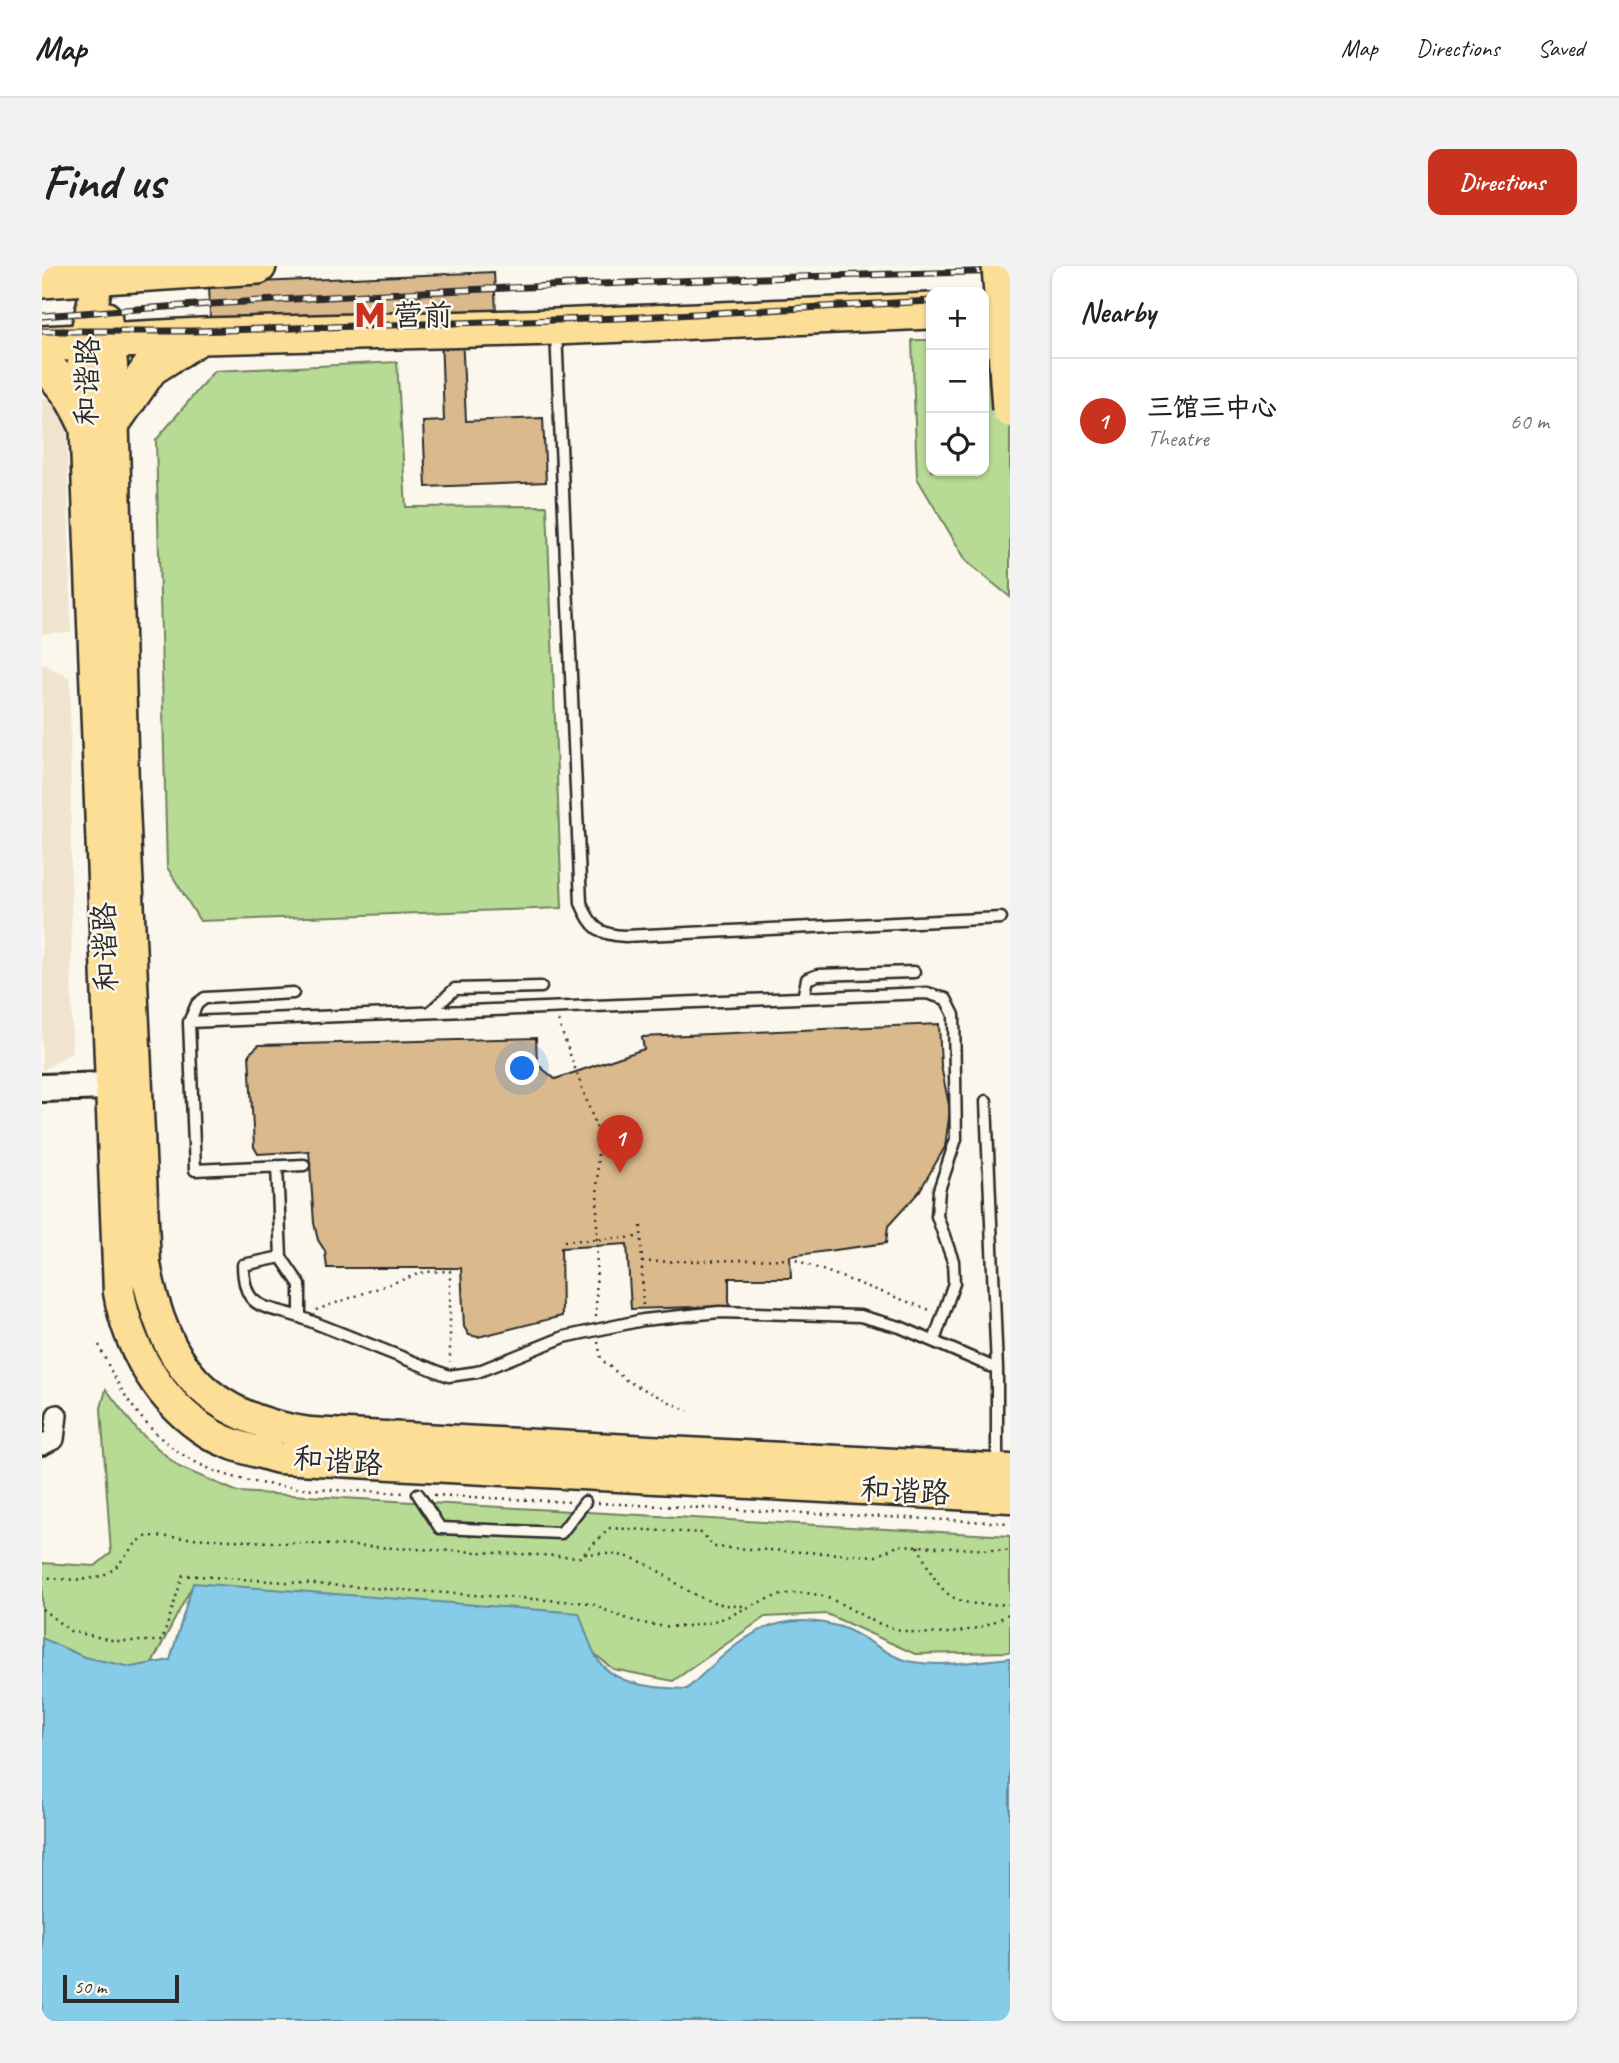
<!DOCTYPE html>
<html lang="en">
<head>
<meta charset="utf-8">
<style>
	:root { --surface:#fff; --page:#f2f2f2; --text:#202124; --muted:#757577; --line:#e0e0e0; --accent:#c8321e }
	body { margin:0; font-family:Caveat,"LXGW WenKai TC",sans-serif; background:var(--page); color:var(--text) }
	.controls { position:absolute; right:21px; top:21px; display:grid; overflow:hidden; border-radius:14px; box-shadow:0 2px 5px #0004 }
	.controls button { width:63px; height:63px; display:grid; place-items:center; padding:0; border:0; border-bottom:2px solid var(--line); background:var(--surface); color:var(--text); font:35px sans-serif }
	.scale { position:absolute; left:21px; bottom:18px; width:116px; box-sizing:border-box; padding-left:7px; border:4px solid #2b2b2b; border-top:0; font-size:19px; line-height:24px; white-space:nowrap; color:#2b2b2b; -webkit-text-stroke:5px #fbf7ec; paint-order:stroke }
	.you { position:absolute; left:481px; top:803px; width:24px; height:24px; margin:-18px; border:5px solid #fff; border-radius:50%; background:#1a73e8; box-shadow:0 0 0 10px #1a73e833 }
	.badge { display:grid; place-items:center; width:46px; height:46px; border-radius:50%; background:var(--accent); color:#fff; font-size:23px; font-weight:700 }
	.pin { position:absolute; translate:-50% -58px; filter:drop-shadow(0 2px 4px #0008) }
	.pin::after { content:''; position:absolute; top:37px; width:24px; height:21px; background:inherit; clip-path:polygon(0 0,100% 0,50% 100%) }
	.list { margin:0; padding:0; list-style:none }
	h2 { display:flex; justify-content:space-between; align-items:center; height:91px; margin:0; padding:0 28px; font-size:30px }
	h2 small { font-size:23px; font-weight:400; color:var(--muted) }
	.list li { display:grid; grid-template-columns:46px 1fr auto; gap:21px; align-items:center; box-sizing:border-box; height:126px; padding:0 28px; border-top:2px solid var(--line) }
	.list b { display:block; font-size:26px; white-space:nowrap }
	.list p { margin:0; font-size:23px; white-space:nowrap; color:var(--muted) }
	.list em { font-size:23px; font-style:normal; color:var(--muted) }
	.icon { flex:none; width:38px; height:38px; fill:none; stroke:currentColor; stroke-width:2; stroke-linecap:round; stroke-linejoin:round }
	.map { position:relative; flex:none; width:968px; height:1755px; overflow:hidden; border-radius:14px }
	header { display:flex; align-items:center; gap:42px; box-sizing:border-box; height:98px; padding:0 35px; background:var(--surface); border-bottom:2px solid var(--line) }
	header strong { font-size:33px }
	nav { display:flex; gap:38px; margin-inline-start:auto; font-size:24px }
	.intro { display:flex; align-items:center; justify-content:space-between; box-sizing:border-box; height:168px; padding:0 42px }
	h1 { margin:0; font-size:49px }
	.button { padding:18px 32px; border-radius:14px; background:var(--accent); color:#fff; font-size:24px; font-weight:700 }
	main { display:flex; gap:42px; padding:0 42px }
	aside { flex:1; background:var(--surface); border-radius:14px; box-shadow:0 2px 5px #0004 }
	.map>svg:first-child { display:block }
	.built { fill:#f1e4cf }
	.green { fill:#b7da94; stroke:#718260; stroke-width:2 }
	.water { fill:#86cbe7; stroke:#628b9c; stroke-width:2 }
	.building { fill:#dab98c; stroke:#2b2b2b; stroke-width:2 }
	.lines { fill:none; stroke-linecap:round; stroke-linejoin:round }
	.lane-casing { stroke:#2b2b2b; stroke-width:15 }
	.street-casing { stroke:#2b2b2b; stroke-width:24 }
	.secondary-casing { stroke:#2b2b2b; stroke-width:32 }
	.primary-casing { stroke:#2b2b2b; stroke-width:35 }
	.highway-casing { stroke:#2b2b2b; stroke-width:40 }
	.path { stroke:#2b2b2b; stroke-width:2.5; stroke-dasharray:2 5; stroke-linecap:butt }
	.lane { stroke:#fbf7ec; stroke-width:10 }
	.street { stroke:#fbf7ec; stroke-width:19 }
	.secondary { stroke:#fbf7ec; stroke-width:26 }
	.primary { stroke:#fdde96; stroke-width:30 }
	.highway { stroke:#fdde96; stroke-width:35 }
	.rail-casing { stroke:#2b2b2b; stroke-width:7 }
	.rail { stroke:#fbf7ec; stroke-width:4.5; stroke-dasharray:13; stroke-linecap:butt }
	.highway-bridge-casing { stroke:#2b2b2b; stroke-width:40; stroke-linecap:butt }
	.path-bridge { stroke:#2b2b2b; stroke-width:2.5; stroke-dasharray:2 5; stroke-linecap:butt }
	.highway-bridge { stroke:#fdde96; stroke-width:35 }
	.labels { text-anchor:middle; dominant-baseline:central; stroke-width:5; stroke-linejoin:round; paint-order:stroke }
	.poi-label { font-size:30px; fill:#2b2b2b; stroke:#fbf7ec; text-anchor:start }
	.street-label { font-size:30px; fill:#2b2b2b; stroke:#fbf7ec }
</style>
</head>
<body>
<header>
<strong>Map</strong>
<nav><a>Map</a><a>Directions</a><a>Saved</a></nav>
</header>
<div class="intro"><h1>Find us</h1><a class="button">Directions</a></div>
<main>
<div class="map">
<svg width="968" height="1755" viewBox="0 0 968 1755">
	<rect width="100%" height="100%" fill="#fbf7ec"/>
	<filter id="ink" filterUnits="userSpaceOnUse"><feTurbulence type="fractalNoise" baseFrequency=".0143" numOctaves="2"/><feDisplacementMap in="SourceGraphic" scale="14" xChannelSelector="R" yChannelSelector="G"/><feConvolveMatrix kernelMatrix="1 2 1 2 8 2 1 2 1" color-interpolation-filters="sRGB"/></filter>
	<g filter="url(#ink)">
		<path class="built" d="M24,131L29,366L0,368V132Z
			M0,397L28,412L30,786L0,805Z"/>
		<path class="green" d="M968,72V331L925,296L875,212L870,74H889V205H942V73Z
			M355,96L364,241L505,240L520,642L158,655L125,601L114,174L172,105Z
			M64,1123L96,1165L137,1201L196,1226L968,1270V1386L873,1388L785,1348L723,1351L631,1415L571,1403L514,1356L149,1322L106,1405L0,1384V1297L53,1300L69,1287L59,1142Z"/>
		<path class="water" d="M151,1317L537,1347C543,1362 550,1390 562,1401C582,1421 618,1422 645,1423C693,1379 726,1339 799,1361C823,1369 846,1392 871,1396C902,1401 938,1395 968,1392V1755H0V1372L42,1391L89,1401L128,1394Z"/>
		<path class="building" d="M452,6L455,66L169,78L167,18Z
			M420,67L424,155L501,152L504,216L384,221L381,156L402,155L399,68Z
			M897,758L899,800L908,844L903,881L877,926L846,960L844,977L748,990L749,1012H687V1040L589,1043L585,978L519,982L520,1050L436,1071L427,1069L422,1061L419,1002H285L283,985L276,974L272,957L267,885L216,888L212,881L207,788L217,779L494,772L495,798L513,813L602,783L600,771Z"/>
		<g class="lines">
			<g class="lane-casing">
				<path id="lane" d="M514,65L539,637C549,661 557,669 583,670L959,652
					M761,732L765,713L776,709L872,706
					M388,746L413,723L499,721
					M147,756L155,738L163,732L251,727
					M944,835L955,1103V1199
					M262,899L153,904L147,756L885,727L904,733L912,749L914,873L897,924L895,950L911,995L912,1017L892,1075
					M235,900L239,991L258,1019V1051L407,1110L435,1106L522,1071L601,1054L677,1046L818,1050L858,1061L955,1103
					M239,991L201,999C202,1044 220,1039 258,1051
					M376,1228L398,1262L519,1267L543,1236"/>
			</g>
			<g class="street-casing">
				<path id="street" d="M0,1179L12,1173L15,1149"/>
			</g>
			<g class="secondary-casing">
				<path id="secondary" d="M0,822L68,820"/>
			</g>
			<g class="primary-casing">
				<path id="primary" d="M57,9L42,76L41,99L77,1026C86,1081 118,1137 167,1167C188,1180 214,1185 237,1192L968,1231
					M64,51L70,98L81,519L103,998C121,1098 162,1152 268,1167L968,1204"/>
			</g>
			<g class="highway-casing">
				<path id="highway" d="M0,14L216,0
					M0,78L159,70L513,61L889,45
					M0,99C22,115 32,132 44,157
					M70,157L108,102L155,72"/>
			</g>
			<path class="path" d="M516,755L556,866L554,1052
				M599,960L601,1043
				M600,996L751,993L888,1044
				M274,1044L382,1006L408,1005V1096
				M556,1076L559,1093L585,1115L646,1145
				M57,1079C122,1232 220,1220 364,1227
				M392,1229L528,1236
				M556,1237L968,1257
				M876,1280C900,1333 909,1341 968,1338
				M543,1287C555,1288 570,1287 582,1290C629,1301 644,1341 702,1340
				M0,1311C22,1313 51,1318 70,1304C85,1293 88,1277 106,1270L538,1291L568,1262L660,1267L672,1281L834,1290L858,1279L968,1285
				M0,1343L28,1365L74,1375H120L141,1309L549,1337C594,1361 638,1369 687,1350C712,1339 733,1326 762,1327C786,1328 804,1341 825,1352C867,1374 928,1373 968,1347"/>
			<use href="#lane" class="lane"/>
			<use href="#street" class="street"/>
			<use href="#secondary" class="secondary"/>
			<use href="#primary" class="primary"/>
			<use href="#highway" class="highway"/>
			<g class="rail-casing">
				<path id="rail" d="M942,32L968,31
					M0,50C322,25 645,13 968,5
					M0,65H152L578,52L889,35"/>
			</g>
			<use href="#rail" class="rail"/>
			<g class="highway-bridge-casing">
				<path id="highway-bridge" d="M958,0L968,143"/>
			</g>
			<path class="path-bridge" d="M522,975L599,971"/>
			<use href="#highway-bridge" class="highway-bridge"/>
		</g>
	</g>
	<defs>
		<g id="metro-bare" transform="scale(2.415)"><path d="M-5.5 5V-5H-3L0 0L3-5H5.5V5H3V-.5L0 4L-3-.5V5Z" fill="#c8321e" stroke="#fbf7ec" stroke-width="2.5" paint-order="stroke"/></g>
	</defs>
	<g fill-rule="evenodd">
		<use href="#metro-bare" x="328" y="49"/>
	</g>
	<g class="labels">
		<g class="poi-label">
			<text x="351" y="49">营前</text>
		</g>
		<g class="street-label">
			<text transform="translate(45 115) rotate(-89)">和谐路</text>
			<text transform="translate(63 681) rotate(-92)">和谐路</text>
			<text transform="translate(296 1195) rotate(4)">和谐路</text>
			<text transform="translate(863 1225) rotate(3)">和谐路</text>
		</g>
	</g>
</svg>
<div class="controls">
<button>+</button>
<button>−</button>
<button><svg class="icon" aria-label="locate" viewBox="0 0 24 24"><circle cx="12" cy="12" r="6"/><path d="M12 2v4M12 18v4M2 12h4M18 12h4"/></svg></button>
</div>
<div class="scale">50 m</div>
<div class="you"></div>
<div class="pin badge" style="left:578px;top:907px">1</div>
</div>
<aside>
<h2>Nearby<small></small></h2>
<ul class="list">
<li><span class="badge">1</span><div><b>三馆三中心</b><p>Theatre</p></div><em>60 m</em></li>
</ul>
</aside>
</main>
</body>
</html>
